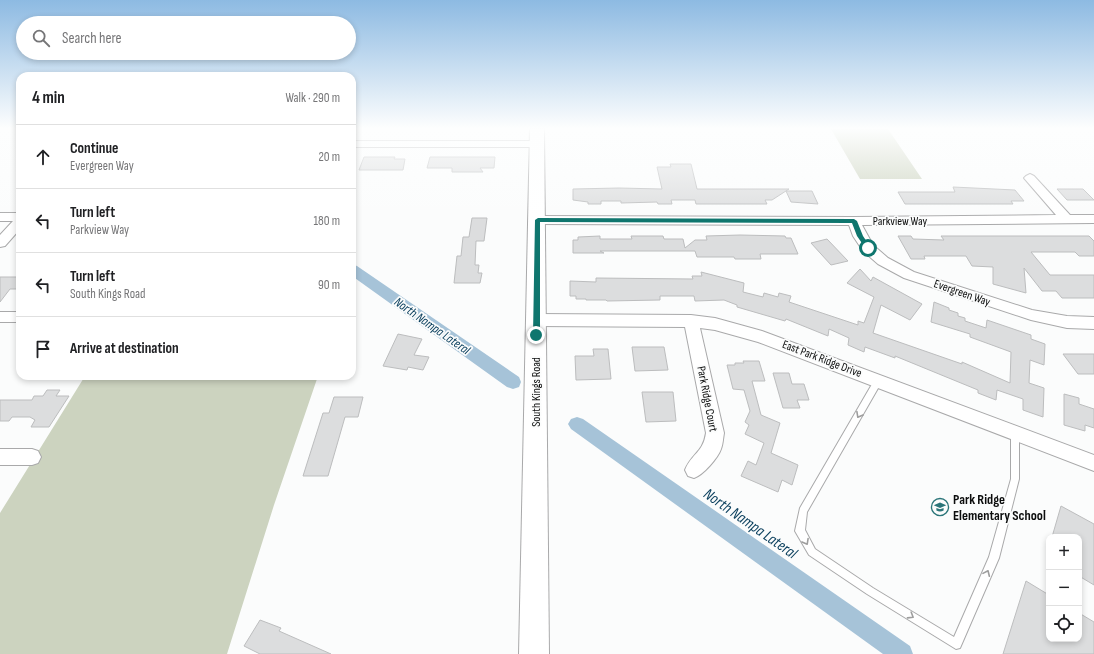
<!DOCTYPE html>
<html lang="en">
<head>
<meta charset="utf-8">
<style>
	:root { --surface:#fff; --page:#f2f2f2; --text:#202124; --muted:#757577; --line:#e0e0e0 }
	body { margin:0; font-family:"Sofia Sans Condensed",sans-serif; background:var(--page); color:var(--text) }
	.controls { position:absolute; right:12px; bottom:12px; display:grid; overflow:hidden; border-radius:8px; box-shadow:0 2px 6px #0003 }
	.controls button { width:36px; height:36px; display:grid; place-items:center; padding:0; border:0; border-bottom:1px solid var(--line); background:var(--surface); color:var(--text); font:20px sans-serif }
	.stop { position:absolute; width:12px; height:12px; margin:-9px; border:3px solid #0f766e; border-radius:50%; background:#fff }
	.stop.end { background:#0f766e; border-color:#fff; box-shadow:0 1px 4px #0008 }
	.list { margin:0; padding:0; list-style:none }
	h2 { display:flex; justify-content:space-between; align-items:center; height:52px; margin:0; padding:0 16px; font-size:17px }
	h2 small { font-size:13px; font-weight:400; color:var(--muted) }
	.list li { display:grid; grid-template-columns:26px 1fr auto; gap:12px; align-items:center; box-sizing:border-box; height:64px; padding:0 16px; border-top:1px solid var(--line) }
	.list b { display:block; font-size:15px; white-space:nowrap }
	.list p { margin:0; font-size:13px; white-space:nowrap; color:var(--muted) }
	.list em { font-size:13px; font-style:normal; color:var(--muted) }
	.icon { flex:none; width:22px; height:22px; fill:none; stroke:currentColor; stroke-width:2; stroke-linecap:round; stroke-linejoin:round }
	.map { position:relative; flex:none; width:1094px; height:654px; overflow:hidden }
	.search { position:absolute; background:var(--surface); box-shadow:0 2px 6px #0003; left:16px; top:16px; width:340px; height:44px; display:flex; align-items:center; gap:10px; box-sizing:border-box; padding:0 14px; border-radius:22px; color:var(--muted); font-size:15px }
	.panel { position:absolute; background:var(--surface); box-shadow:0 2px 6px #0003; left:16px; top:72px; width:340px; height:308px; border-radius:12px }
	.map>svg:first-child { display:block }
	.green { fill:#ccd3bf }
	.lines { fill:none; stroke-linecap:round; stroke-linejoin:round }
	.canal { fill:#a6c3d8; fill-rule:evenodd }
	.building { fill:#dcddde; stroke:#bcbdbe }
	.lane-casing { stroke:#a9a9aa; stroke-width:2 }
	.street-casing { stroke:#a9a9aa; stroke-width:2 }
	.secondary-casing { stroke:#a9a9aa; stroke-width:2 }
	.lane { fill:#fff; fill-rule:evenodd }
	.street { fill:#fff; fill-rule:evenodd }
	.secondary { fill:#fff; fill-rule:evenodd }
	.oneway { stroke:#9e9e9e }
	.route { fill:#0f766e }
	.labels { text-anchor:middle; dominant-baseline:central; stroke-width:3.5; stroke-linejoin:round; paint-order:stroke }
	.street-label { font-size:12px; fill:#0c0d0d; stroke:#fbfcfc }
	.water-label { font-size:13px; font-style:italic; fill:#0a3f5d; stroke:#fbfcfc }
	.near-poi-label { font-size:14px; font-weight:bold; fill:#0c0d0d; stroke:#fbfcfc; text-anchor:start }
	.near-water-label { font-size:16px; font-style:italic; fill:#0a3f5d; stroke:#fbfcfc }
</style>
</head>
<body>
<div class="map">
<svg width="1094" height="654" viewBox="0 0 1094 654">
	<rect width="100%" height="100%" fill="#fbfcfc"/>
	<path class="green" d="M831,129H888L922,179H860Z
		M85,376H318L274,505L227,654H0V513Z"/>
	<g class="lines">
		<path class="canal" d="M352,264L357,266L519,377L521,382L519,387L513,389L507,387L352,276Z
			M577,417L583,419L910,646L913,654H883L571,429L568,424L571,419Z"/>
	</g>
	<path class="building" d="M364,157H395L394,159H405L403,170H359Z
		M430,157H495L494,168H480L483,172H452V168H427Z
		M670,164H691L697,189H789L772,200H765L767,204H696L695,200H671L672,204H658L657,202L621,203V201H601V204H588V202L573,200V189L619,188L662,189L657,167H671Z
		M953,187L1015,190L1024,201H1011L1013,204H905L898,192H955Z
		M1057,189H1083L1094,200H1067Z
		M786,191H812L818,204L791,202Z
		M472,218H487L484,241H476L475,265H479L478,273H482L480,283H454L457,256H461L463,237H469Z
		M740,235L785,236L786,238H791L798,254H760L761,259H735L734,257H697L695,251H600L604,253H573V240H578V237L600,236V239H632L631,236H663L664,239H683L685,248L695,240H707L706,236Z
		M898,236H911L913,239L944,240L941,236H1089L1094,241V256H1079L1075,252H1031L1050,275H1094V298H1062L1056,291H1042L1024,268L1026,293L993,284V267L972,266L966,256H924L925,259H911Z
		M827,239L848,261L831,265L811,243Z
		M860,269L871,281L873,277L922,304L910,320L881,305L873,333L962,364V362L1010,383L1011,352L970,337V334L931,322L934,302L949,308V310L958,313V316L965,318V321L986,328L987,320L1031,335V339L1045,344L1044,365L1030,360L1029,383L1044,388L1043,417L1023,410V399L997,390L996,400L978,393V390L895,356V358L865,347L864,352L848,345L849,338L829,329L828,336L786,319L785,321L737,307V305L724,300L695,301L694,296H660V300L607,301L606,300H586V299H576V296H570V281L596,282V278L693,279L692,276H702L701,272L744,283L743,292L763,297L764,293L778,297L779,293L791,296L789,302L858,325V321L864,323L874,297L847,283Z
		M0,277H20V289H10L0,302Z
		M398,334L422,339L414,355L429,357L423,370L408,367L407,370L383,366Z
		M632,347H664L668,370L635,371Z
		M593,349H608L611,379L576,380L575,356H594Z
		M1063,354H1094V374H1078Z
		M743,361H759L765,381H752L761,415L780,423L771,453L798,465L792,485L782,480L778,492L741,476L748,461L756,465L764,443L745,434L749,425L745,422L750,411L744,390L733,389L727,365H735V363H744Z
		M773,373H789L792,384H804L809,400H797L800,408H783Z
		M47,390H60L56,396H69L49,427H31L35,420L30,417H12L9,421H0V400H32L34,396H43Z
		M642,392H673L676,421L646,422Z
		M1064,394L1079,398V404L1094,409V428L1085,425V431L1064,425Z
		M334,397H363L358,417H345L328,476H303L323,413H329Z
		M1061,506L1094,524V585L1079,576V537H1052Z
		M1026,581L1049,595V639H1079V613L1094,622V654H1003Z
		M260,620L281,628L279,631L331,654H260L244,646Z"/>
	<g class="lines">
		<g class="lane-casing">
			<path id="lane" d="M878,378L881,379L882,381L881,383L807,512L805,530L815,549L873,588L954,637L989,557L1011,479V434L1012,432L1015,430L1018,432L1019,434V479L999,558L960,648L956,649L867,594L809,555L795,531L800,508L875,379Z"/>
		</g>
		<g class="street-casing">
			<path id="street" d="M352,141H537L543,144L537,147H352Z
				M1030,174L1034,176L1070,215H1094V223L862,225L873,245L888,258L914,272L1032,310L1067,316L1094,317V329L1067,328L1031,320L904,278L878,264L863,251L853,236L849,225L537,224L533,223L531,220L533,217L537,216L854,217L1056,215L1024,178L1026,176Z
				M0,213H20V229L5,246L0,247V235L13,221H0Z
				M0,312H20V322H0Z
				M537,314L691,315L715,318L762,331L1094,455V471L758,342L715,330L700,328L724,433C723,438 723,444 721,449C718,458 703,475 694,478L688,476L685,470C692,453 703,453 706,433L685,327L537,326L532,324L530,320L532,316Z
				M0,449H32L38,451L41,457L38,463L32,465H0Z"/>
		</g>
		<g class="secondary-casing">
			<path id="secondary" d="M530,129H544L549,654H519Z"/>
		</g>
		<use href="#lane" class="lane"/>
		<use href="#street" class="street"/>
		<use href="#secondary" class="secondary"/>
	</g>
	<defs><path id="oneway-chevron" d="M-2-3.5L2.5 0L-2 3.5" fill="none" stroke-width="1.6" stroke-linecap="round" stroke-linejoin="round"/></defs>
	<g class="oneway">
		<use href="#oneway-chevron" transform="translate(859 415) rotate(119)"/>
		<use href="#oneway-chevron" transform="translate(806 542) rotate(61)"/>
		<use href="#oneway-chevron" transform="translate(987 573) rotate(-66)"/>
		<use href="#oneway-chevron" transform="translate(911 616) rotate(32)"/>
	</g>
	<linearGradient id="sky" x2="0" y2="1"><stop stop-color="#8dbae2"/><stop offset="0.58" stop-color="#fdfefe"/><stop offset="1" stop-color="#fdfefe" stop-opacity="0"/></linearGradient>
	<rect width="1094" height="221" fill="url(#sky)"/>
	<path class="route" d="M538,218L854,219L857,221L863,236L871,248L866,249L857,236L852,223L540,222V335L536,338L533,335L535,220Z"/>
	<defs>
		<g id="school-ring" transform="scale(0.9)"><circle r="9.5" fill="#fbfcfc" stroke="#2b7579" stroke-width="1.5"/><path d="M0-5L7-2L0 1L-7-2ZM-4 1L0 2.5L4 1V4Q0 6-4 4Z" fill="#2b7579"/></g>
	</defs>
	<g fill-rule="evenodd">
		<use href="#school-ring" x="940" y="507"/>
	</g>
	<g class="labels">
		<g class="street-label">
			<text x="900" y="221">Parkview Way</text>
			<text transform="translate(962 293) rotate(19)">Evergreen Way</text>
			<text transform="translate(822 359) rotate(21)">East Park Ridge Drive</text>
			<text transform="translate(536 392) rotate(-90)">South Kings Road</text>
			<text transform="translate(707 399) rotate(79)">Park Ridge Court</text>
		</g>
		<g class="water-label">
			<text transform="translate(432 326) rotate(35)">North Nampa Lateral</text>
		</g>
		<g class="near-poi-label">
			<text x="953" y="499">Park Ridge<tspan x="953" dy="16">Elementary School</tspan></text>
		</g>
		<g class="near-water-label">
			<text transform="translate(750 524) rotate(35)">North Nampa Lateral</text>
		</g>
	</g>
</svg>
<div class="controls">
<button>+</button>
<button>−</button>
<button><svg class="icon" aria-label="locate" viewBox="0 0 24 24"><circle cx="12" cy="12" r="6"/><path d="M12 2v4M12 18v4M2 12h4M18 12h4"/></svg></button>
</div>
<div class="stop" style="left:868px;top:248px"></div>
<div class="stop end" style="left:536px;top:335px"></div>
<div class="search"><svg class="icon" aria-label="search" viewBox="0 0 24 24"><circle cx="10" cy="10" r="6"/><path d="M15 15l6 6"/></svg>Search here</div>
<section class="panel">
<h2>4 min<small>Walk · 290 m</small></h2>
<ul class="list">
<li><svg class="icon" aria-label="ahead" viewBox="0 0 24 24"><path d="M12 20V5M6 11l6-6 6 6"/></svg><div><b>Continue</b><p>Evergreen Way</p></div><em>20 m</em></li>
<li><svg class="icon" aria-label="left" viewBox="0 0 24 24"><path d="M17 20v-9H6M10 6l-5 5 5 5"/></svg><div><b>Turn left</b><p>Parkview Way</p></div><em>180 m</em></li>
<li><svg class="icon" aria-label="left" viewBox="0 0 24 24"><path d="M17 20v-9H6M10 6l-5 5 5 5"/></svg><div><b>Turn left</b><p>South Kings Road</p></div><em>90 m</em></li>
<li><svg class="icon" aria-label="arrive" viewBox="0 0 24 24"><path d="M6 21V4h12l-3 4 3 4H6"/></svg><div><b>Arrive at destination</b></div></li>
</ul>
</section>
</div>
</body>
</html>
